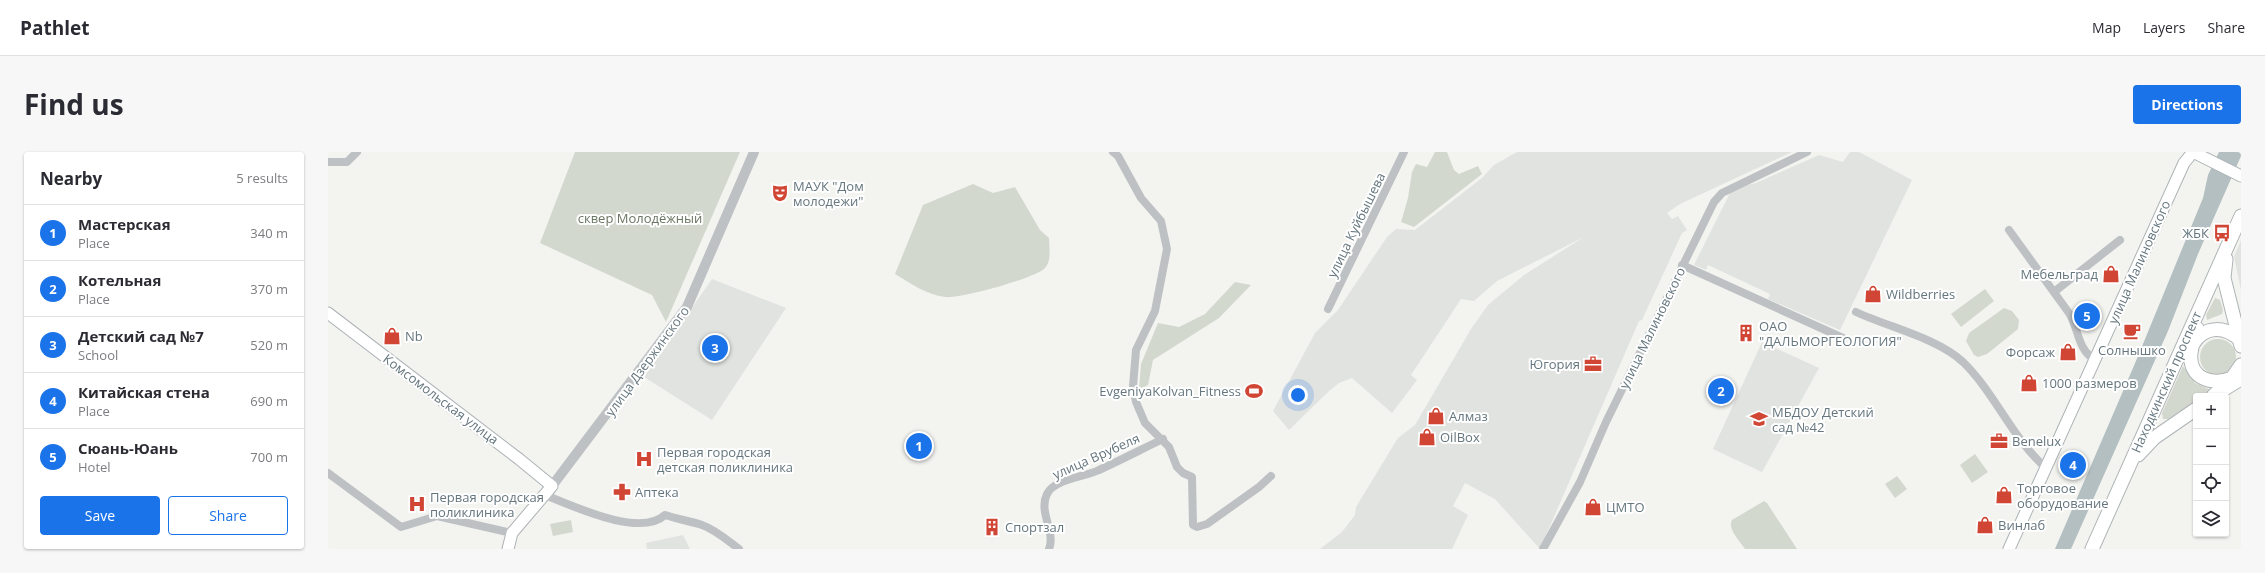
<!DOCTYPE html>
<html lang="en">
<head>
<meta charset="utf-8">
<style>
	:root { --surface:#fff; --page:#f7f7f7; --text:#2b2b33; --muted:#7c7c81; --line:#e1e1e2; --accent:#1a73e8 }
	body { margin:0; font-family:"Open Sans",sans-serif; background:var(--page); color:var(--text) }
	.controls { position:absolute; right:12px; bottom:12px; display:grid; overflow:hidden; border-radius:4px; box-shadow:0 1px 3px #0004 }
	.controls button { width:36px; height:36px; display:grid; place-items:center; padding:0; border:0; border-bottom:1px solid var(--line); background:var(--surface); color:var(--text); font:20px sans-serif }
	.you { position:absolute; left:970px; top:243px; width:14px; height:14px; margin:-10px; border:3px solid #fff; border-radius:50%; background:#1a73e8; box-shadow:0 0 0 6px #1a73e833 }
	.badge { display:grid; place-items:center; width:26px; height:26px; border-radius:50%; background:var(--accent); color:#fff; font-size:13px; font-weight:700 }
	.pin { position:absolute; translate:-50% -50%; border:2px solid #fff; box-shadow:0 1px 4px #0006 }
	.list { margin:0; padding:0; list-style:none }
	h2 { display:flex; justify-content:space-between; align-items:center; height:52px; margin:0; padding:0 16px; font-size:17px }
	h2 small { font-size:13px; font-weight:400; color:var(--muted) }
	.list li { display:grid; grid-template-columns:26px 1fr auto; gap:12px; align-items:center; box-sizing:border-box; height:56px; padding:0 16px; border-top:1px solid var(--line) }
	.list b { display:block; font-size:15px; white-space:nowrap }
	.list p { margin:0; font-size:13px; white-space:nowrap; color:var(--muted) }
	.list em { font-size:13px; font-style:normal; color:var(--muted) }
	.actions { display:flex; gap:8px; padding:12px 16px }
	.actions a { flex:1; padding:9px 0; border:1px solid var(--accent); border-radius:4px; text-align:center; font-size:14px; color:var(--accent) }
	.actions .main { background:var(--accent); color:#fff }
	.icon { flex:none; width:22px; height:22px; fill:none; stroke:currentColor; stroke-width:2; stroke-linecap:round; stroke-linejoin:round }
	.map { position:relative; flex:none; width:1913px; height:397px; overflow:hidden; border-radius:4px }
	header { display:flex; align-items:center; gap:24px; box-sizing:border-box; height:56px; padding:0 20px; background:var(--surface); border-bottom:1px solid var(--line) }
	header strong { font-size:19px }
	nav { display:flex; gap:22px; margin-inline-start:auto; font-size:14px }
	.intro { display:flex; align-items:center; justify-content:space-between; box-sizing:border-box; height:96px; padding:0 24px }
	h1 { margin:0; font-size:28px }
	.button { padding:10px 18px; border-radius:4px; background:var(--accent); color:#fff; font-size:14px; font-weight:700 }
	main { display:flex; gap:24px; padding:0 24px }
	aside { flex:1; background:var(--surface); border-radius:4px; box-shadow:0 1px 3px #0004 }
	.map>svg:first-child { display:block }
	.built { fill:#e1e3e0 }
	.green { fill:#d3d8cf }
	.water { fill:#b3bfc1 }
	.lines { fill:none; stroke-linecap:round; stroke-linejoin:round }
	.secondary-casing { stroke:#adb3b6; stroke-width:13 }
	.primary-casing { stroke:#aeb4b6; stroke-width:15 }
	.minor { stroke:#bdc1c4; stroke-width:8 }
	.tertiary { stroke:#bdc1c4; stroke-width:10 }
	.secondary { stroke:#fff; stroke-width:11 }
	.primary { stroke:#fff; stroke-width:13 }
	.labels { text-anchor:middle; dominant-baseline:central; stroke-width:4; stroke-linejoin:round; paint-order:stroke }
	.poi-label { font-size:13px; fill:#65767e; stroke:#fff; text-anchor:start }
	.park-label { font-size:13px; fill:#697663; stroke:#fff }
	.street-label { font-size:13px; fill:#65767e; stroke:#fff }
</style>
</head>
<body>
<header>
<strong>Pathlet</strong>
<nav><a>Map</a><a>Layers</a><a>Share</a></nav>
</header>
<div class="intro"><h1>Find us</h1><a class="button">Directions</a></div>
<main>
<aside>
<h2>Nearby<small>5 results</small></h2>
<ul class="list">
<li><span class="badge">1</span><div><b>Мастерская</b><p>Place</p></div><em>340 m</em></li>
<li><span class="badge">2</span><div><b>Котельная</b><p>Place</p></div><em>370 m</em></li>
<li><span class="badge">3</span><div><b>Детский сад №7</b><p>School</p></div><em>520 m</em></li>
<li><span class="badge">4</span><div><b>Китайская стена</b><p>Place</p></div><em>690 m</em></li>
<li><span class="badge">5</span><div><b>Сюань-Юань</b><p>Hotel</p></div><em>700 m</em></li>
</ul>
<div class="actions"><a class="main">Save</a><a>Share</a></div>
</aside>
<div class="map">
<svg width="1913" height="397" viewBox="0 0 1913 397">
	<rect width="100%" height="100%" fill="#f3f3f0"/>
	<path class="built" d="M1189,0H1464L1352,52L1339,61L1344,67L1350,64L1359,78L1354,81L1314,168L1311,169L1212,397L1167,347L1137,331L1125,354L1140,363L1124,397H992L1014,380L1027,363L1028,355L1070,286L1087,273L1143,177L1160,153L1196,123L1256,85L1169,129L1146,149L1133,147L1083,223L1089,228L1064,261L1024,226L1011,231L1001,239L961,278L945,259L987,181L1010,158L1059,85L1068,77L1087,78L1154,26L1166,13Z
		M1522,0H1531L1584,28L1512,178L1440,147L1442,142L1380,113L1378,118L1366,113L1402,41L1410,35L1428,31L1491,3L1515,10Z
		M1913,88V138L1906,105Z
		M384,127L458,156L384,268L316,225Z
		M1434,190L1491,216L1434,320L1385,297Z
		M355,383L362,397H319L318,391Z"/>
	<path class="green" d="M247,0H412L338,170L324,143L212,91Z
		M1107,0H1119L1126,18L1131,22L1150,14L1154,22L1086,75L1073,70L1080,46L1084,20L1088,12L1099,15Z
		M645,32L665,41L687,35L712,78L721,86C721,96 724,108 717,116C708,126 632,147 617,145C599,143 582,131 567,122L595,53Z
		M907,130L923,133L891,166L825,208L820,233L811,238L813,212L830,171L851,175L877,162Z
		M1657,137L1666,149L1633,175L1623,162Z
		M1887,146L1892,148L1895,158L1894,162L1879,168L1878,163Z
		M1676,156L1684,159L1691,168L1690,177L1659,202L1650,205L1646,203L1638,189L1641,181Z
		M1872 205a18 18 0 1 1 36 0a18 18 0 1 1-36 0Z
		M1855,214L1867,231L1883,238L1876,244H1868V249L1840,267H1835L1834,261Z
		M1647,302L1660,320L1644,331L1632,313Z
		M1569,324L1579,337L1567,346L1557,332Z
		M1436,349L1439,351L1469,397H1417C1412,389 1399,377 1404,368Z
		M243,368L245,380L225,384L222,372Z"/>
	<path class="water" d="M1891,0H1913V4L1870,102L1840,179L1743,397H1727L1808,209L1875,46L1880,23Z"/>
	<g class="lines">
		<g class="secondary-casing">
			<path id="secondary" d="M0,161L191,307L224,334L184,381L180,397
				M1895,239L1913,228
				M1681,397L1856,11L1865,0L1913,24"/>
		</g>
		<g class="primary-casing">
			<path id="primary" d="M1898,107L1896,126L1913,194
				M1869,176C1867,185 1864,193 1863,201C1860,227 1885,234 1904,226
				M1865,192C1877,173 1897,174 1912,188
				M1885,244L1904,226L1913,213
				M1810,303L1826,286L1868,257
				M1764,397L1913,64"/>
		</g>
		<path class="minor" d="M785,0L790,4L813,46L833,69L839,97L827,159L808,198L805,234L808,250L817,271L841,295L849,315L855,321L864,325L865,373L869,375L879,372L931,335L943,324
			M0,10H19L29,0
			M1681,78L1741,161C1751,177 1749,197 1767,208
			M1354,113L1515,186
			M1726,140L1792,88
			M1000,157L1076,0
			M1528,160C1560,175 1609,186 1635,210C1667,241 1684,286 1718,316
			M0,321L73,375L109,364L184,381
			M217,343C245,354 312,386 337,363C349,367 362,369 374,373C388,378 399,388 411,397
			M721,397C728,380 710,360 719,342C726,327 757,325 771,318C793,308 814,297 835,287
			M1215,397L1252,330L1278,270L1386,50L1394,41L1479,0"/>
		<path class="tertiary" d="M224,334L359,155L426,0"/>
		<use href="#secondary" class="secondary"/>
		<use href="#primary" class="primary"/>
	</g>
	<defs>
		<g id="theatre-bare" transform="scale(1.38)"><path d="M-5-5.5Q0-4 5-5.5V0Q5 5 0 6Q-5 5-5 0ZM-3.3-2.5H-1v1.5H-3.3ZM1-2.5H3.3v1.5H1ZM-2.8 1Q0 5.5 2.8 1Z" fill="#d04533" stroke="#fff" stroke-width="2.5" paint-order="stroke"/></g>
		<g id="bus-bare" transform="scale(1.38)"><path d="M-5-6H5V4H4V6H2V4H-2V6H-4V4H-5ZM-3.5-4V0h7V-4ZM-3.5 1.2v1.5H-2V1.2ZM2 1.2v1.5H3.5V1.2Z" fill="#d04533" stroke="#fff" stroke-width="2.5" paint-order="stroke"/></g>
		<g id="shop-bare" transform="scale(1.38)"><path d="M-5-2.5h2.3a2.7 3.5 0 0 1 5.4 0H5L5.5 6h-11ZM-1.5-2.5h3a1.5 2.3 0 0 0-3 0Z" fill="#d04533" stroke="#fff" stroke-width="2.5" paint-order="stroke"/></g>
		<g id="cafe-bare" transform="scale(1.38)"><path d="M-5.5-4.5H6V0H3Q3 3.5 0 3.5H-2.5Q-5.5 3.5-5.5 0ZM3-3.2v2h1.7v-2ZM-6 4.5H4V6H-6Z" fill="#d04533" stroke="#fff" stroke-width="2.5" paint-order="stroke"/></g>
		<g id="building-bare" transform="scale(1.38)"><path d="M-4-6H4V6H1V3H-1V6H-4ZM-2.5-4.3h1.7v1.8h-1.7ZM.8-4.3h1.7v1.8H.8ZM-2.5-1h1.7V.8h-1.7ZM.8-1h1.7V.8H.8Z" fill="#d04533" stroke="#fff" stroke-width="2.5" paint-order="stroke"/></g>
		<g id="office-bare" transform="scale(1.38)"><path d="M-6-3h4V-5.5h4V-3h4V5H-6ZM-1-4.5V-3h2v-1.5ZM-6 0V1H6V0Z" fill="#d04533" stroke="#fff" stroke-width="2.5" paint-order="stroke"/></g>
		<g id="stadium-bare" transform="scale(1.38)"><path d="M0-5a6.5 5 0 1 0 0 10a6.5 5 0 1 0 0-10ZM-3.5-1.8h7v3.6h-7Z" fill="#d04533" stroke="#fff" stroke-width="2.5" paint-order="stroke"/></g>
		<g id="school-bare" transform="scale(1.38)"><path d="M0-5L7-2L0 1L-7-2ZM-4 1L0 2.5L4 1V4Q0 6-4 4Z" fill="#d04533" stroke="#fff" stroke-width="2.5" paint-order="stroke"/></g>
		<g id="hospital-bare" transform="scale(1.38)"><path d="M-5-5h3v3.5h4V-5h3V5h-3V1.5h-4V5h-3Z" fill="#d04533" stroke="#fff" stroke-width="2.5" paint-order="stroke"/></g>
		<g id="pharmacy-bare" transform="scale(1.38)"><path d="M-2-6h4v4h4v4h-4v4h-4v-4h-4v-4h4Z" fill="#d04533" stroke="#fff" stroke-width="2.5" paint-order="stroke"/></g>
	</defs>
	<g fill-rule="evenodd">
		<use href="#theatre-bare" x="452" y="41"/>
		<use href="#bus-bare" x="1894" y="81"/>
		<use href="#shop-bare" x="1783" y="122"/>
		<use href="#shop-bare" x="1545" y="142"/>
		<use href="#cafe-bare" x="1804" y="179"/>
		<use href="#building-bare" x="1418" y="181"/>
		<use href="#shop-bare" x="64" y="184"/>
		<use href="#shop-bare" x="1740" y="200"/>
		<use href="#office-bare" x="1265" y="212"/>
		<use href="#shop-bare" x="1701" y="231"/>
		<use href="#stadium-bare" x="926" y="239"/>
		<use href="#shop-bare" x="1108" y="264"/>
		<use href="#school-bare" x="1431" y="267"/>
		<use href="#shop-bare" x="1099" y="285"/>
		<use href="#office-bare" x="1671" y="289"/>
		<use href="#hospital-bare" x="316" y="307"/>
		<use href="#pharmacy-bare" x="294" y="340"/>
		<use href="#shop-bare" x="1676" y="343"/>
		<use href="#hospital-bare" x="89" y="352"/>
		<use href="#shop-bare" x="1265" y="355"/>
		<use href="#shop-bare" x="1657" y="373"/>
		<use href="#building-bare" x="664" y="375"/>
	</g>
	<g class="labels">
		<g class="poi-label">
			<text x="465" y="34">МАУК "Дом<tspan x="465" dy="15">молодежи"</tspan></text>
			<text x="1881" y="81" text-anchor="end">ЖБК</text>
			<text x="1770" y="122" text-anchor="end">Мебельград</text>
			<text x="1558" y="142">Wildberries</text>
			<text x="1431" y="174">ОАО<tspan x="1431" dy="15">"ДАЛЬМОРГЕОЛОГИЯ"</tspan></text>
			<text x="77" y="184">Nb</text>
			<text x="1804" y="198" text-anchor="middle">Солнышко</text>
			<text x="1727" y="200" text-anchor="end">Форсаж</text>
			<text x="1252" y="212" text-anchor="end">Югория</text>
			<text x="1714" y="231">1000 размеров</text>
			<text x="913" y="239" text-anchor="end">EvgeniyaKolvan_Fitness</text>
			<text x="1444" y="260">МБДОУ Детский<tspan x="1444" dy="15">сад №42</tspan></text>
			<text x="1121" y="264">Алмаз</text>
			<text x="1112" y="285">OilBox</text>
			<text x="1684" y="289">Benelux</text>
			<text x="329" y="300">Первая городская<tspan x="329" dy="15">детская поликлиника</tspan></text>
			<text x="1689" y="336">Торговое<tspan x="1689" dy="15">оборудование</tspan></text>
			<text x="307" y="340">Аптека</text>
			<text x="102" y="345">Первая городская<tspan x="102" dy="15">поликлиника</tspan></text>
			<text x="1278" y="355">ЦМТО</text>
			<text x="1670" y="373">Винлаб</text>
			<text x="677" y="375">Спортзал</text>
		</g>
		<g class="park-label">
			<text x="312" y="66">сквер Молодёжный</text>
		</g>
		<g class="street-label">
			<text transform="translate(1028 73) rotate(-64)">улица Куйбышева</text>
			<text transform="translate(1811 110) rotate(-66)">улица Малиновского</text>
			<text transform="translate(1324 176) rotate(-64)">улица Малиновского</text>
			<text transform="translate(319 209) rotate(-54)">улица Дзержинского</text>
			<text transform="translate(1838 230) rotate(-66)">Находкинский проспект</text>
			<text transform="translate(113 247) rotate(37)">Комсомольская улица</text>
			<text transform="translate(768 304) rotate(-24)">улица Врубеля</text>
		</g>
	</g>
</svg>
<div class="controls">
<button>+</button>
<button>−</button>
<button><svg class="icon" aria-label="locate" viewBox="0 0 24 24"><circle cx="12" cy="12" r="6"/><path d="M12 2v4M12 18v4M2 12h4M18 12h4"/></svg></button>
<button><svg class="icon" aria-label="layers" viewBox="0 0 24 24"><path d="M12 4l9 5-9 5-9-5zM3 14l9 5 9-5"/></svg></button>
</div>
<div class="you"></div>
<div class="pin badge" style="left:591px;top:294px">1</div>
<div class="pin badge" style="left:1393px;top:239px">2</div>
<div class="pin badge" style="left:387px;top:196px">3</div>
<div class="pin badge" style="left:1745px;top:313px">4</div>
<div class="pin badge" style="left:1759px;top:164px">5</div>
</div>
</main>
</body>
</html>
